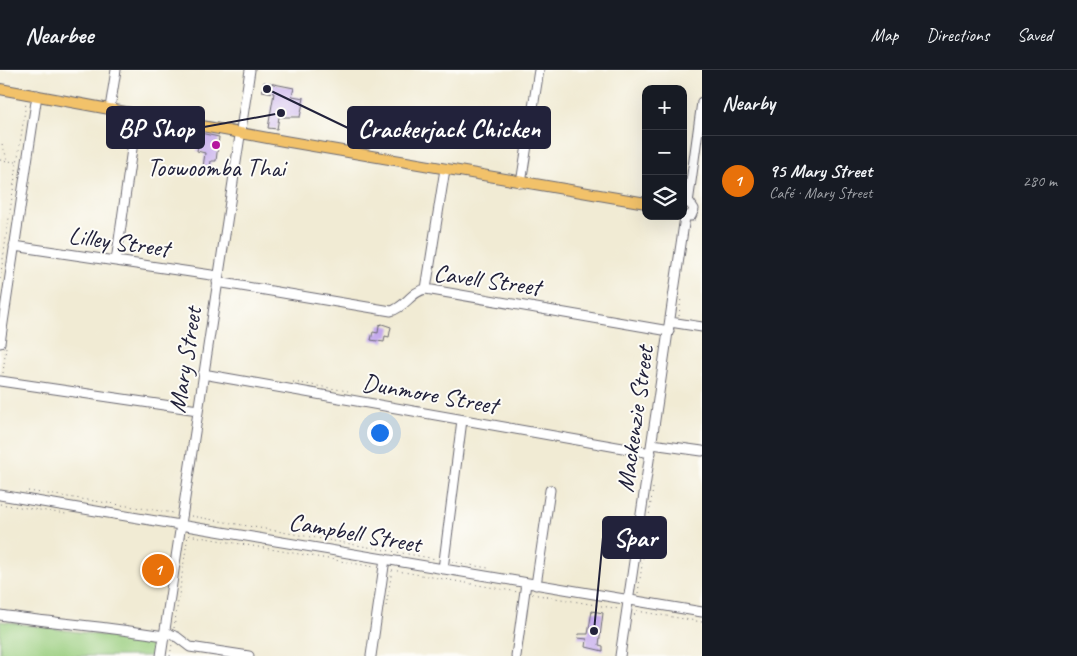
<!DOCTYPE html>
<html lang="en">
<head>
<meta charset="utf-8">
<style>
	:root { --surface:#171b24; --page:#242831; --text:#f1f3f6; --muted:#9ea1a6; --line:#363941; --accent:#ea580c }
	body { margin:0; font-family:Caveat,sans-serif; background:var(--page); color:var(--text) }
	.controls { position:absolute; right:15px; top:15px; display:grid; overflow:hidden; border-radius:10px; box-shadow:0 5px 20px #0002 }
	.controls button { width:45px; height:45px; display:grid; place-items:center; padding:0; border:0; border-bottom:1px solid var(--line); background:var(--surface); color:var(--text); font:25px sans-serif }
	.you { position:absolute; left:379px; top:362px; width:18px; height:18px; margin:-12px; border:4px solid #fff; border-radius:50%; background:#1a73e8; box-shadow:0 0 0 8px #1a73e833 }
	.badge { display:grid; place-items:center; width:32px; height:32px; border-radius:50%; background:var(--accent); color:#fff; font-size:16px; font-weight:700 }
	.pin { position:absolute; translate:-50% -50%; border:2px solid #fff; box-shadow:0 1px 5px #0006 }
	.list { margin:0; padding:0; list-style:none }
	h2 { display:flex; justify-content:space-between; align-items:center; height:65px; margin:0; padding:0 20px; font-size:21px }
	h2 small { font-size:16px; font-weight:400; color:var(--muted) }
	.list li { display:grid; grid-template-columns:32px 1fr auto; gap:15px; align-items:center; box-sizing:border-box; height:90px; padding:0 20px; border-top:1px solid var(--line) }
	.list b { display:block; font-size:19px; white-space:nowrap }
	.list p { margin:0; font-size:16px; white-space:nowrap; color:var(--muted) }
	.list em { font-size:16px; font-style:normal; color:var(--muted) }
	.icon { flex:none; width:28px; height:28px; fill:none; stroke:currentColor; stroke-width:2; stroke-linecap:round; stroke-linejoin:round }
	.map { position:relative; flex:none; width:702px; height:586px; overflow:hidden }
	header { display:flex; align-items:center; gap:30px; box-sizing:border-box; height:70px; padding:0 25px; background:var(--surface); border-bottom:1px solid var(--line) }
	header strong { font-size:24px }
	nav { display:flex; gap:28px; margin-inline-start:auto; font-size:18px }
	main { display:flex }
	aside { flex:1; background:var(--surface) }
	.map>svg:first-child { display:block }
	.garden { fill:#9ace7f; stroke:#5e785d }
	.building { fill:#c2a7ec }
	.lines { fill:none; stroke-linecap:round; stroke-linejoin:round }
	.minor-casing { stroke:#6a6871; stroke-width:11 }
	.major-casing { stroke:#6a6871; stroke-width:12 }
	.path { stroke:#6a6871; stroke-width:1; stroke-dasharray:1 4; stroke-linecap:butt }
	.minor { stroke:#fff; stroke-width:9 }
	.major { stroke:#f2c26a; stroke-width:10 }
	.poi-dot { fill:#b5179e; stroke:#fdfcf7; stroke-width:2 }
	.labels { text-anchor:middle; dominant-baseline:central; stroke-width:4; stroke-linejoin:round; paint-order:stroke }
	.poi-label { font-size:25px; fill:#22223b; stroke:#fdfcf7 }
	.street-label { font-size:25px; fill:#22223b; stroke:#fdfcf7 }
	.leader { fill:none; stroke:#22223b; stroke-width:2 }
	.callout-dot { fill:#22223b; stroke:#fdfcf7; stroke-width:2 }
	.callout { fill:#22223b; stroke:#22223b; stroke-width:2 }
	.callout-label { font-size:26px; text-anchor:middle; font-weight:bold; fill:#fff }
</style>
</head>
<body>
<header>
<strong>Nearbee</strong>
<nav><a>Map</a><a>Directions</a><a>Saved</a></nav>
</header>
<main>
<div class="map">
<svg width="702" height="586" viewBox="0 0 702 586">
	<rect width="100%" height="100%" fill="#fdfcf7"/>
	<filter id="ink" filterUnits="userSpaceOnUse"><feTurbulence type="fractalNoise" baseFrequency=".02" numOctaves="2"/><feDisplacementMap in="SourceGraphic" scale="10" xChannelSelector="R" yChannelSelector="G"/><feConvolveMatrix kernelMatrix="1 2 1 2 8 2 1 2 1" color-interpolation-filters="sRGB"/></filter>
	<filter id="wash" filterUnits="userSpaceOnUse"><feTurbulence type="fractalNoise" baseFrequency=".0096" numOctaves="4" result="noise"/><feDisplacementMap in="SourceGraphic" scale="20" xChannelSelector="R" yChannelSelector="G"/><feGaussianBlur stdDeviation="1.12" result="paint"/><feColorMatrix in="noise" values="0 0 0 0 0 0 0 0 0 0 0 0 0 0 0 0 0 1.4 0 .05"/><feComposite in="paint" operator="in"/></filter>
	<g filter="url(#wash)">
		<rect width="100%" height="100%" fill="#f1ebd4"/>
		<path class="garden" d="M0,551L150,572L153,577L152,586H0Z"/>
		<g id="blocks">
			<path class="building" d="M264,12L294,18L292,26L304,28L300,47H279L277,59L268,58L274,23L262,21Z
				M200,63L219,67L216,91H211L210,97H203L205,83L197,81Z
				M382,254L391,257L389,267L385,266L384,272L371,270L373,262L378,263L379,255Z
				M152,496L167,499L166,506L150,504Z
				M592,541L603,543L599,575L603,576V581L586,577L587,569L578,568L579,564H588Z"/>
		</g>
	</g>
	<g filter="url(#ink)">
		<use href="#blocks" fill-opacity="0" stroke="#6a6871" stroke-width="1"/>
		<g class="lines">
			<g class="minor-casing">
				<path id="minor" d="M110,38L116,0
					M521,113L539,0
					M688,133L702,32
					M683,146H691L694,139L690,133H683
					M14,176L218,206
					M116,191L137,44
					M217,212L391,241C406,237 411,221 426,219L669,261
					M426,219L445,99
					M670,252L702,257
					M0,273L37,25
					M203,304L651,383
					M0,311L198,340
					M652,374L702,381
					M0,425L702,542
					M443,499L462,350
					M536,515L550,420
					M0,545C55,553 110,557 164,566
					M165,562L177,567L190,577L249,586
					M161,586L250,0
					M371,586L385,489
					M516,586L526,513
					M620,586L685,147"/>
			</g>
			<g class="major-casing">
				<path id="major" d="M0,19L284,71L646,133"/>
			</g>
			<path class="path" d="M2,74L8,91
				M0,90L16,92
				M0,209L26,33
				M679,246L681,227
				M3,303L6,277
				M293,312L348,321
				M28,421L174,443
				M0,434L66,444
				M191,446L436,489
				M452,492L488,498
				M392,500L518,522
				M638,523L653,418
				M532,524L619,539
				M386,536L392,501
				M634,545L637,541L702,552
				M174,558L188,465L375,497
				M170,586L172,574"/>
			<use href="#minor" class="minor"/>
			<use href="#major" class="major"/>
		</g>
	</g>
	<circle class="poi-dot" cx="216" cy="75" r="5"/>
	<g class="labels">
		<g class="poi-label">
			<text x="216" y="98">Toowoomba Thai</text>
		</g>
		<g class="street-label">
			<text transform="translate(119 172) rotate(8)">Lilley Street</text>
			<text transform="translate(487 210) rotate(8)">Cavell Street</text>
			<text transform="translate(185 290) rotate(-81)">Mary Street</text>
			<text transform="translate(430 324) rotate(10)">Dunmore Street</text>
			<text transform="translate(635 349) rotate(-82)">Mackenzie Street</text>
			<text transform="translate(355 463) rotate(10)">Campbell Street</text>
		</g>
	</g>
	<path class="leader" d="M281 43L204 57M267 19L348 58M594 561L603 467"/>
	<g class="callout-dot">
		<circle cx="281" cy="43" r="5"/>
		<circle cx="267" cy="19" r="5"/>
		<circle cx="594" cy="561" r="5"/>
	</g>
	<g class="callout">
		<rect x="107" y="37" width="97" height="41" rx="5"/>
		<rect x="348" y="37" width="202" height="41" rx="5"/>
		<rect x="603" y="447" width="63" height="41" rx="5"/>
	</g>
	<g class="callout-label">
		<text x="156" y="67">BP Shop</text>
		<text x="449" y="67">Crackerjack Chicken</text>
		<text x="635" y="476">Spar</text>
	</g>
</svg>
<div class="controls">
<button>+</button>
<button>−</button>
<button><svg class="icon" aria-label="layers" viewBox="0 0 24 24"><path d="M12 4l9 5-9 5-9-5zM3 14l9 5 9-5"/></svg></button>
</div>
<div class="you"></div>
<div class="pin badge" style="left:158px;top:500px;background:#e8710a">1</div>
</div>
<aside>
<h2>Nearby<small></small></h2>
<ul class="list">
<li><span class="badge" style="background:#e8710a">1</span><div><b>95 Mary Street</b><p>Café · Mary Street</p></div><em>280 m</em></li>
</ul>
</aside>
</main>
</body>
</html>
